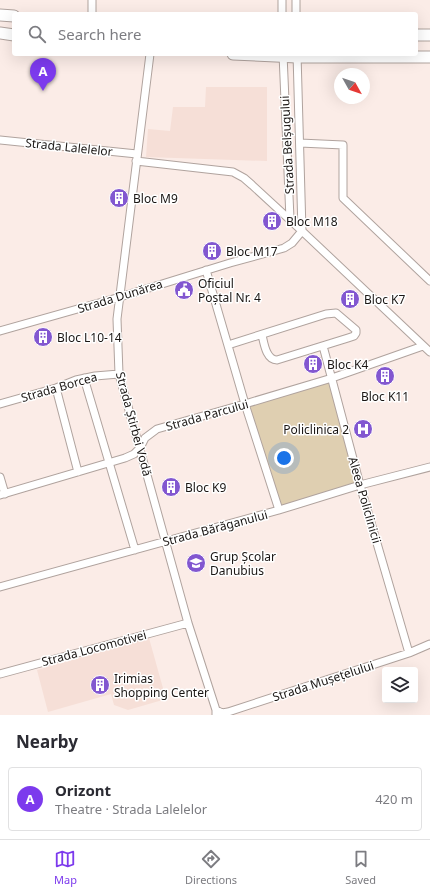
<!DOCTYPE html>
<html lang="en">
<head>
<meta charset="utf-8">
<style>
	:root { --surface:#fff; --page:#f7f7f7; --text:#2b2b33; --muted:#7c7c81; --line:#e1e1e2; --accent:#7c3aed }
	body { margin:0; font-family:"Noto Sans",sans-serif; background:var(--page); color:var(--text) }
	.controls { position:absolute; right:12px; bottom:12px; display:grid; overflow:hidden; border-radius:4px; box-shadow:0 4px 16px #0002 }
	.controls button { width:36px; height:36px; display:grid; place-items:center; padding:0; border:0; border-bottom:1px solid var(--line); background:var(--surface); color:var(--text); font:20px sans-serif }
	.compass { position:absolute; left:334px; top:68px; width:36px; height:36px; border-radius:50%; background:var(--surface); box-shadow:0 4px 16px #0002; rotate:130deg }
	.you { position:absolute; left:284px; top:458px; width:14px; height:14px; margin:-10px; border:3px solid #fff; border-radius:50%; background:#1a73e8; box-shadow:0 0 0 6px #1a73e833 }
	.badge { display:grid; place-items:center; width:26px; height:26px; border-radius:50%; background:var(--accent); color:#fff; font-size:13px; font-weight:700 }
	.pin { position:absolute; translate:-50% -33px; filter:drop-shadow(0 1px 2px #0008) }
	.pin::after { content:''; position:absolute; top:21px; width:14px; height:12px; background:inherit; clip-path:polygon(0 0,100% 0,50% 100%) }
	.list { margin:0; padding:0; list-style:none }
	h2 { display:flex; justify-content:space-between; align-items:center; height:52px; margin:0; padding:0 16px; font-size:17px }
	h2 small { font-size:13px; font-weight:400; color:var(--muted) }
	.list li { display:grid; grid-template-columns:26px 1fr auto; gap:12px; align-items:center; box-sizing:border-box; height:64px; margin:0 8px 8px; padding:0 8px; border:1px solid var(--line); border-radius:4px }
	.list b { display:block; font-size:15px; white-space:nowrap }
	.list p { margin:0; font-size:13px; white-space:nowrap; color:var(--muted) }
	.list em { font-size:13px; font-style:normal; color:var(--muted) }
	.icon { flex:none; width:22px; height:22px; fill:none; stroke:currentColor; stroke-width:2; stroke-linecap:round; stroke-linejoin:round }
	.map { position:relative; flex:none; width:430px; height:715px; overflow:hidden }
	.search { position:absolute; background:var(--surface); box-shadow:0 4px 16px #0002; left:12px; right:12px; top:12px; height:44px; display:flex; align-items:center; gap:10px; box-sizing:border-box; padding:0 14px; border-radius:4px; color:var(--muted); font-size:15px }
	.sheet { height:124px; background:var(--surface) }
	nav { display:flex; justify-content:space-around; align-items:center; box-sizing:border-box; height:56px; border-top:1px solid var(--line); background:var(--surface); font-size:11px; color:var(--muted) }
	nav a { display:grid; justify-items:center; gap:2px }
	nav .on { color:var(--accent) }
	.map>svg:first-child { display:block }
	.built { fill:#f6dfd7 }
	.green { fill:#dfcfb1 }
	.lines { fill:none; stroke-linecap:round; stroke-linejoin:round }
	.minor-casing { stroke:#b0a39e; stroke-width:9 }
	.primary-casing { stroke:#b0a39e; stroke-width:13 }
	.minor { stroke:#fff; stroke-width:7 }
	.primary { stroke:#fff; stroke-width:11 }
	.labels { text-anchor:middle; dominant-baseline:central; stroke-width:3; stroke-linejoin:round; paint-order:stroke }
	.street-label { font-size:12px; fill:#1a1614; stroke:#fff }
	.poi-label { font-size:12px; fill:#1a1614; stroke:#fff; text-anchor:start }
</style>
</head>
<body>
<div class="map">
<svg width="430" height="715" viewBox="0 0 430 715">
	<rect width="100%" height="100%" fill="#fbece7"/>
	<path class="built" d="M206,87H267V161L146,157L148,129L170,131L173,107H205Z
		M149,638L166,699L128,710L114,705L111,694L48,712L37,670Z"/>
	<path class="green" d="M332,378L360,485L279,510L245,404Z"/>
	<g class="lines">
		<g class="minor-casing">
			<path id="minor" d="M92,0V14
				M282,0V14
				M296,0V14
				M150,54L117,319L119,374L188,623L216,710V715
				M283,54L290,219
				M0,140L137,154
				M300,143L343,145V198L430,281
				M136,161L233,172L244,178L252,185L302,231L297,54
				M206,270L245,404L279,510
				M0,331L120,297L230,263L284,248L292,243L302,231L430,352
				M228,345L326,314L336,313L356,330V333L354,336L348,338L277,360C266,360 264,343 262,335
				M323,346L360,485L409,653
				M84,378L135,550
				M56,388L78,472
				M0,404L56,388L76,380L95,376L119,374
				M0,477L5,494
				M0,495L125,458L134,454L140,448L145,438L157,429L245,404L332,378L423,346
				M0,587L279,510L360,485L430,467
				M0,674L188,623
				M216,710L222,713L228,712L409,653L430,644"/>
		</g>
		<g class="primary-casing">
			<path id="primary" d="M0,15L14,16
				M0,33L14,35
				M416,35H430
				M233,54L297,57H430"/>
		</g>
		<use href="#minor" class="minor"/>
		<use href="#primary" class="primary"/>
	</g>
	<defs>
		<g id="building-disc" transform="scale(1)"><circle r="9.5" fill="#8257d0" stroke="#fff"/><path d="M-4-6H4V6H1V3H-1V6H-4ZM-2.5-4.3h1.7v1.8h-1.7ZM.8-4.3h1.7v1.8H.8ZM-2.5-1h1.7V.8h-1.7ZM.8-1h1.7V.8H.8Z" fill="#fff"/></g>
		<g id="civic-disc" transform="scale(1)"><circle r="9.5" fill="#8257d0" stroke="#fff"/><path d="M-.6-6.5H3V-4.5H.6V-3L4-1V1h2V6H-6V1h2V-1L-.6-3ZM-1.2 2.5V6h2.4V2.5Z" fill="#fff"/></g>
		<g id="hospital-disc" transform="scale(1)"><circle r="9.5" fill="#8257d0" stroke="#fff"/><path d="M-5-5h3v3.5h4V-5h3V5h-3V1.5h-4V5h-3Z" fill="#fff"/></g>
		<g id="school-disc" transform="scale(1)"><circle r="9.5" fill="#8257d0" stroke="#fff"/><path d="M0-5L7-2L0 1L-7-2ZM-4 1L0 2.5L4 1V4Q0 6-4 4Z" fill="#fff"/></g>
	</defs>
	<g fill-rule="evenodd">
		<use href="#building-disc" x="119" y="198"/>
		<use href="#building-disc" x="272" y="221"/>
		<use href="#building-disc" x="212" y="251"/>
		<use href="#civic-disc" x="184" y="290"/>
		<use href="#building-disc" x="350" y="299"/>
		<use href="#building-disc" x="43" y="337"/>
		<use href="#building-disc" x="313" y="364"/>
		<use href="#building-disc" x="385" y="376"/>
		<use href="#hospital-disc" x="363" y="429"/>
		<use href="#building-disc" x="171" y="487"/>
		<use href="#school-disc" x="196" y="563"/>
		<use href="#building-disc" x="100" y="685"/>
	</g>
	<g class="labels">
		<g class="street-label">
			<text transform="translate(287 145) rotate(-93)">Strada Belșugului</text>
			<text transform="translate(69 147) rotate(6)">Strada Lalelelor</text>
			<text transform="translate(120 296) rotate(-17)">Strada Dunărea</text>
			<text transform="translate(59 387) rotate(-16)">Strada Borcea</text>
			<text transform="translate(207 415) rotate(-16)">Strada Parcului</text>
			<text transform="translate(134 424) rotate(75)">Strada Știrbei Vodă</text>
			<text transform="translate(365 500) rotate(74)">Aleea Policlinicii</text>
			<text transform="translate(215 528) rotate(-15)">Strada Bărăganului</text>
			<text transform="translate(94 648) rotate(-15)">Strada Locomotivei</text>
			<text transform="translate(323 681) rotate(-18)">Strada Mușețelului</text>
		</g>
		<g class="poi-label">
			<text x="133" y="198">Bloc M9</text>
			<text x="286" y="221">Bloc M18</text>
			<text x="226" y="251">Bloc M17</text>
			<text x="198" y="283">Oficiul<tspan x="198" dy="14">Poștal Nr. 4</tspan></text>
			<text x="364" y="299">Bloc K7</text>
			<text x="57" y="337">Bloc L10-14</text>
			<text x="327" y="364">Bloc K4</text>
			<text x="385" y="396" text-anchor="middle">Bloc K11</text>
			<text x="349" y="429" text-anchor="end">Policlinica 2</text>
			<text x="185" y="487">Bloc K9</text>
			<text x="210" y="556">Grup Școlar<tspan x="210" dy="14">Danubius</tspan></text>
			<text x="114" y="678">Irimias<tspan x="114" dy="14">Shopping Center</tspan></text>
		</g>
	</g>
</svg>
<div class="controls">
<button><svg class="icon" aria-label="layers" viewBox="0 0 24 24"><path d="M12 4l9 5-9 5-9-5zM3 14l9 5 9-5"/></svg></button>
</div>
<svg class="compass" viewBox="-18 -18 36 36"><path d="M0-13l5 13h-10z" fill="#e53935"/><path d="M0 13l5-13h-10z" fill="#7c7c81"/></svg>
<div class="you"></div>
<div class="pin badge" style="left:43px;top:91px">A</div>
<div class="search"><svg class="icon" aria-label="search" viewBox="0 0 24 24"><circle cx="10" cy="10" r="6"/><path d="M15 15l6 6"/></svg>Search here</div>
</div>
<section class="sheet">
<h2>Nearby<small></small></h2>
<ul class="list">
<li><span class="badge">A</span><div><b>Orizont</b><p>Theatre · Strada Lalelelor</p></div><em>420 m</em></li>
</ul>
</section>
<nav>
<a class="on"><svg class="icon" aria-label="map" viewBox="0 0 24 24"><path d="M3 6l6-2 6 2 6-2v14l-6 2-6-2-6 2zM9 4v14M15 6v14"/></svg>Map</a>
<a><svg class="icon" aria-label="directions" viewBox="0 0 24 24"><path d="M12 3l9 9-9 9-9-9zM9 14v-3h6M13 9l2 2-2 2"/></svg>Directions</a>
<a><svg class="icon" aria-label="saved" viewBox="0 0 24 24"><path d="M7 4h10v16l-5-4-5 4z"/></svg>Saved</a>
</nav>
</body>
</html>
